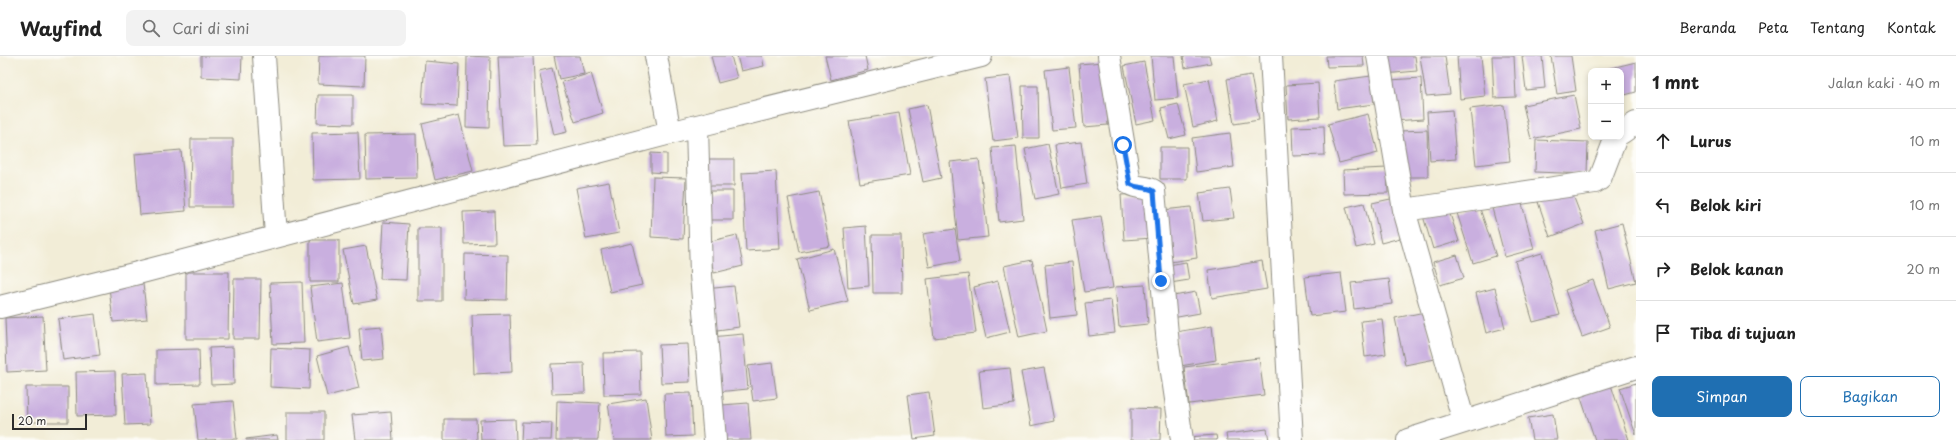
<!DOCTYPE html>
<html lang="id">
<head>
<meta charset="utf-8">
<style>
	:root { --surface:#fff; --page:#f2f2f2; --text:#222; --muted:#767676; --line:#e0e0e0; --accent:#1f6fb2 }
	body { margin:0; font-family:"Playpen Sans",sans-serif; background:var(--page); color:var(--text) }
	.controls { position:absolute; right:12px; top:12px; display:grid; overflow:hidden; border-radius:8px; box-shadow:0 2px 6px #0003 }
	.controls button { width:36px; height:36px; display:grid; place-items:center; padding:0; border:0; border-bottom:1px solid var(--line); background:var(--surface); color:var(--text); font:20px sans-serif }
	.scale { position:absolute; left:12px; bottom:10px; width:75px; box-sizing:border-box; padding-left:4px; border:2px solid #2b2b2b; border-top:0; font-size:11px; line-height:14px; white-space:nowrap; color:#2b2b2b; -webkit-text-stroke:3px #fdfcf7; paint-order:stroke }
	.stop { position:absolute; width:12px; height:12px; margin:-9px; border:3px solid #1a73e8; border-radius:50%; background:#fff }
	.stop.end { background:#1a73e8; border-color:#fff; box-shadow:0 1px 4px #0008 }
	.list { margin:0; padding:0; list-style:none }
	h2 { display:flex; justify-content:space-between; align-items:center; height:52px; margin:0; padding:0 16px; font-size:17px }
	h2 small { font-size:13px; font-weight:400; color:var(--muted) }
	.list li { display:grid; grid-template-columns:26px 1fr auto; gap:12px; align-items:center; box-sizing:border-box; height:64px; padding:0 16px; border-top:1px solid var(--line) }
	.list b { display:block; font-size:15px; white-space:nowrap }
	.list em { font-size:13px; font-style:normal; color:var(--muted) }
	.actions { display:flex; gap:8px; padding:12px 16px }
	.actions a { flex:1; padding:9px 0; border:1px solid var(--accent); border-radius:8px; text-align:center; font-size:14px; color:var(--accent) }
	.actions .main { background:var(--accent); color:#fff }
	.icon { flex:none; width:22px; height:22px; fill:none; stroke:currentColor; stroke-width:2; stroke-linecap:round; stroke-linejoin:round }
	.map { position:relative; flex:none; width:1636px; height:384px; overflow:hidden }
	header { display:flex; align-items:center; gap:24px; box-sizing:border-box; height:56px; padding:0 20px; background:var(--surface); border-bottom:1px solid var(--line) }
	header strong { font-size:19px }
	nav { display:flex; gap:22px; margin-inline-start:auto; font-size:14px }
	.search { width:280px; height:36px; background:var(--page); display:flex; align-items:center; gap:10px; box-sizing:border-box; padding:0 14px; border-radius:8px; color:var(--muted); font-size:15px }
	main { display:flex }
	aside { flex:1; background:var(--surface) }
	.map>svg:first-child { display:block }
	.building { fill:#c9afdf }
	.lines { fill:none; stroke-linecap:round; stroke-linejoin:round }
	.street-casing { stroke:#8e8c81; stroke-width:24 }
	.street { stroke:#fff; stroke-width:22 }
	.route { stroke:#1a73e8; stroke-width:5 }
</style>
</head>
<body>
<header>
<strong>Wayfind</strong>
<div class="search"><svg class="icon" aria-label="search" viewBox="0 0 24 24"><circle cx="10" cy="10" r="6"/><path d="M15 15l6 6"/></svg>Cari di sini</div>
<nav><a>Beranda</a><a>Peta</a><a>Tentang</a><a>Kontak</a></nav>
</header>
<main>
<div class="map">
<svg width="1636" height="384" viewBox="0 0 1636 384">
	<rect width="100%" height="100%" fill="#fdfcf7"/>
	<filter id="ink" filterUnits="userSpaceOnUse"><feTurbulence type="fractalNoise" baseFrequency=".025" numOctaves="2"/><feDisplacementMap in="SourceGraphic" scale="8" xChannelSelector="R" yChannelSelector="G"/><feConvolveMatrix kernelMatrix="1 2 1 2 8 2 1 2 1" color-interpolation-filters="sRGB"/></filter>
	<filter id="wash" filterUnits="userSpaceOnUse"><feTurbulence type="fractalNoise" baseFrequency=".012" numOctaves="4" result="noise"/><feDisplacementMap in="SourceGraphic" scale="16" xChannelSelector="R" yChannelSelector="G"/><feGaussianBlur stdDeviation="0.9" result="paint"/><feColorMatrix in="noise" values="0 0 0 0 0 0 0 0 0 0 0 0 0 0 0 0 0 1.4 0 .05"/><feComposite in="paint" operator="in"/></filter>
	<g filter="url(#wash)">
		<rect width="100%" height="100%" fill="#f2edd7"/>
		<g id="blocks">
			<path class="building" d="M201,0H242L241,23L201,21Z
				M319,0H365L364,30L318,28Z
				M467,0L490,1L489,72L466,71Z
				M498,0H533L537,89L503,90Z
				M554,0H580L584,18L559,23Z
				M711,0H731L737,22L718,27Z
				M737,0H762L764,10L741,15Z
				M825,0H865L868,14L831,24Z
				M1151,0H1174L1178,42L1155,44Z
				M1183,0H1209L1211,7L1185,12Z
				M1326,0H1363L1364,10L1327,11Z
				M1382,0H1415L1417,15L1384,18Z
				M1420,0H1445L1450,38L1426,40Z
				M1457,0H1481L1485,40L1460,43Z
				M1492,0H1514L1516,41L1494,42Z
				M1522,0H1542L1545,32L1526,34Z
				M1551,0H1571L1576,35L1557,38Z
				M425,5L459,8L457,50L422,48Z
				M1103,6L1108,69L1084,71L1079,8Z
				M1144,6L1155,64L1136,68L1124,10Z
				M1636,6V36L1621,40V15H1599Z
				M1069,11L1076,72L1052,74L1045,14Z
				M552,12L567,76L554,79L539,15Z
				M591,17L603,57L575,66L562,26Z
				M1251,19L1259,64L1234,68L1227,23Z
				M1010,20L1018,82L993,85L985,23Z
				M1371,20L1374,48L1337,53L1334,25Z
				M1421,22L1423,63L1393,65L1390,24Z
				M1209,23L1218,65L1193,71L1184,28Z
				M1318,27L1320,61L1288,63L1286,29Z
				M1022,30H1038L1039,82H1023Z
				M318,39H353V68L317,67Z
				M1574,39L1581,73L1531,83L1523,49Z
				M1178,48L1186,79L1169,83L1161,52Z
				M927,49L941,122L923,126L908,53Z
				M1504,49L1510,105L1476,109L1470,53Z
				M1452,54L1456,103L1430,105L1427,56Z
				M899,57L910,119L860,127L849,65Z
				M1368,58L1378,97L1339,107L1328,68Z
				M459,59L473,115L435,124L422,68Z
				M1324,70L1325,99L1293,100L1292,71Z
				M1427,74L1428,121H1401L1400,75Z
				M358,76L360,123L313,124L312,77Z
				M1230,77L1234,111L1196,116L1192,82Z
				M416,78L417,122L366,123L365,79Z
				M191,83H233V151H190Z
				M1536,84L1588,86L1587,118L1535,116Z
				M1081,86L1087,128L1062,132L1055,89Z
				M1048,88L1059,138L1035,143L1025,93Z
				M1016,90L1023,163L999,166L992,92Z
				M1160,91H1187V123H1160Z
				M181,94L186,155L140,159L135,98Z
				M651,97L667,98V117L651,116Z
				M706,103H734V130H706Z
				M979,103L988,181L958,184L950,106Z
				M1387,112L1388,137L1344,138L1343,114Z
				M776,115L780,193L746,195L742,117Z
				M653,121L686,122L683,183L651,181Z
				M609,126L619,177L586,183L576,132Z
				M1230,133L1234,162L1203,165L1199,137Z
				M1571,134L1584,168L1550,181L1538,146Z
				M707,135H733V164H707Z
				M819,136L830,190L799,196L788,142Z
				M1150,137L1153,182L1124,184L1121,139Z
				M1395,142L1404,181L1381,187L1372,147Z
				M1521,144L1534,193L1505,201L1492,152Z
				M1364,147L1374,188L1356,192L1346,151Z
				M1479,150L1496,200L1473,207L1457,157Z
				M1191,151L1197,202L1170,206L1163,154Z
				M1448,152L1459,185L1433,193L1423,160Z
				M494,155L495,187L464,188L463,156Z
				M1101,160L1113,232L1084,236L1072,164Z
				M383,166L409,168L406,224L380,223Z
				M1622,167L1636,226L1609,233L1595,174Z
				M866,170L869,230L848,232L844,172Z
				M418,172H442V245H418Z
				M955,173L960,205L929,211L923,178Z
				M737,179L743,210L714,217L707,186Z
				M872,179H901L902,237H873Z
				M310,184H339V226H310Z
				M632,187L642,229L610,236L601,194Z
				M366,190L377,244L354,248L343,194Z
				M834,193L848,245L810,254L797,203Z
				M1542,197L1560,259L1533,266L1515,205Z
				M465,198L508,199L507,244L464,243Z
				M1457,199L1464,222L1440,229L1433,206Z
				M1032,204L1047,275L1019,281L1004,210Z
				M1262,205L1267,233L1212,242L1208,214Z
				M1072,206L1077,259L1050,262L1045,209Z
				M1186,206L1189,224L1164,228L1162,210Z
				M186,216H229L228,283H186Z
				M1341,217L1346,256L1310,260L1305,221Z
				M968,218L976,277L934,282L927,223Z
				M234,223H261L260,283H233Z
				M1389,223L1392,248L1354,253L1351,227Z
				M1593,224L1610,271L1582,281L1565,234Z
				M998,225L1010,276L986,282L974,231Z
				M302,226L304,287L273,288L270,227Z
				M343,227L350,282L317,286L310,231Z
				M143,228L147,263L113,266L109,231Z
				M1145,229L1148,268L1119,271L1115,231Z
				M734,230L739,271L710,275L705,233Z
				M1495,232L1505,272L1486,277L1476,237Z
				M1196,236L1200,257L1172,262L1168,241Z
				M1111,244L1115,277L1089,280L1085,247Z
				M1425,256L1435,303L1405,309L1395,262Z
				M95,258L100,299L63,304L58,263Z
				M510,258L512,316L474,318L472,259Z
				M43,260L46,314L7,316L5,262Z
				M1382,263L1386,298L1365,301L1361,265Z
				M381,270L384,303L362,305L359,272Z
				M1212,270L1216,304L1180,310L1175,276Z
				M743,278L748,333L716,336L711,281Z
				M688,288L690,326L661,327L659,289Z
				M233,291L234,328L211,329L209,292Z
				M349,291L359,332L327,340L317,300Z
				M271,292L310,294L309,333L270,331Z
				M199,293L200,328L156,329V294Z
				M640,296L641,338L604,339L603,297Z
				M1259,302L1264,339L1189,348L1184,311Z
				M584,307L585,337L552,338L551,308Z
				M772,307L777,342L753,345L748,310Z
				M1010,312L1014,348L983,352L979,315Z
				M1044,312L1054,365L1031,370L1021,316Z
				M115,315L116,359L77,360L76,316Z
				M147,317L150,368L125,369L122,318Z
				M1636,327V379L1620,332Z
				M1611,329L1629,384H1595L1580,339Z
				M26,331H68V366H27Z
				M929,336L935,380L914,383L908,339Z
				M691,337L693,380L666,381L664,338Z
				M646,342L652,384H614L608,348Z
				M233,345L237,383L198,384L194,348Z
				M557,345L600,347L598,384H556Z
				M748,347L751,384H725L722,349Z
				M1131,352L1161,353L1160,384H1131Z
				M287,356H324V384H287Z
				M391,356L393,384H355L352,359Z
				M1553,358L1557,384H1532L1528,362Z
				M444,363H476L477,384H444Z
				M515,363L516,384H481L480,364Z
				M522,366L552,367L551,384H521Z
				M1267,373L1269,384H1227L1226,378Z
				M277,379L278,384H246V383Z
				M1216,379L1217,384H1189L1188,381Z"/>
		</g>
	</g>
	<g filter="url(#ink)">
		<use href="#blocks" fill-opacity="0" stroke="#8e8c81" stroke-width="1"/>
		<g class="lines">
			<g class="street-casing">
				<path id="street" d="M264,0L276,180
					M656,0L670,77
					M1109,0L1130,128C1139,133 1146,130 1154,135L1168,289L1182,384
					M1271,0L1292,384
					M1378,0L1404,154L1464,366
					M697,70L701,219L715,384
					M1621,77L1636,67
					M1404,154L1595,126L1600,123L1616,81
					M0,251L134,218L697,70L981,0
					M1408,384L1636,311"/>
			</g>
			<use href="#street" class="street"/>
		</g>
	</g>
	<g class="lines" filter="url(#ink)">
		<path class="route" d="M1123,89L1130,128C1138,133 1146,130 1154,135L1161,225"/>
	</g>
</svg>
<div class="controls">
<button>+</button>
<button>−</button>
</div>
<div class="scale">20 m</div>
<div class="stop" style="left:1123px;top:89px"></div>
<div class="stop end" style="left:1161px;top:225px"></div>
</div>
<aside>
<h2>1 mnt<small>Jalan kaki · 40 m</small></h2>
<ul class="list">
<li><svg class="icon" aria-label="ahead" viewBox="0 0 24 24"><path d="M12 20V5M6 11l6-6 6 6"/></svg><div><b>Lurus</b></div><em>10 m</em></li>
<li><svg class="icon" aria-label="left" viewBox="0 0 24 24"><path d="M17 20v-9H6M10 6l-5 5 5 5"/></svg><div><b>Belok kiri</b></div><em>10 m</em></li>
<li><svg class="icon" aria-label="right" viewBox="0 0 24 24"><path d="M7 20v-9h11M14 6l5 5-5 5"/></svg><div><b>Belok kanan</b></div><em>20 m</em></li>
<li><svg class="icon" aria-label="arrive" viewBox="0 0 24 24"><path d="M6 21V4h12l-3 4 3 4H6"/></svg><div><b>Tiba di tujuan</b></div></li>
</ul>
<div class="actions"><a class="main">Simpan</a><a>Bagikan</a></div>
</aside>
</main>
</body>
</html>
